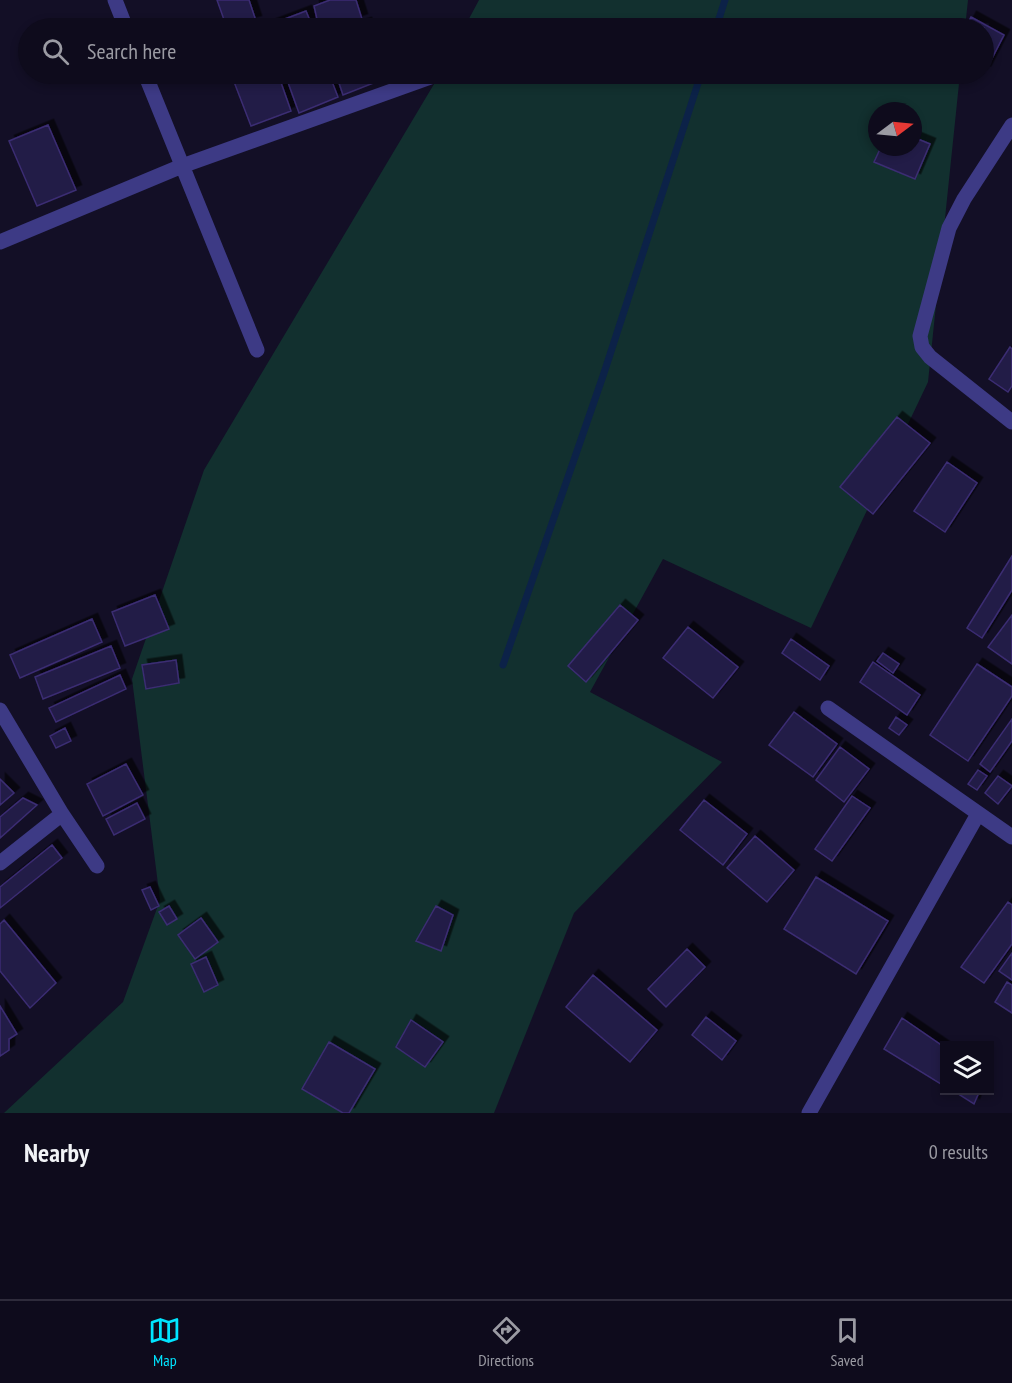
<!DOCTYPE html>
<html lang="en">
<head>
<meta charset="utf-8">
<style>
	:root { --surface:#0e0b1c; --page:#1c1929; --text:#f1f3f6; --muted:#9b9ba3; --line:#2e2b3b; --accent:#00e5ff }
	body { margin:0; font-family:"PT Sans Narrow",sans-serif; background:var(--page); color:var(--text) }
	.controls { position:absolute; right:18px; bottom:18px; display:grid; overflow:hidden; border-radius:0px; box-shadow:0 3px 9px #0003 }
	.controls button { width:54px; height:54px; display:grid; place-items:center; padding:0; border:0; border-bottom:2px solid var(--line); background:var(--surface); color:var(--text); font:30px sans-serif }
	.compass { position:absolute; left:868px; top:102px; width:54px; height:54px; border-radius:50%; background:var(--surface); box-shadow:0 3px 9px #0003; rotate:74deg }
	.list { margin:0; padding:0; list-style:none }
	h2 { display:flex; justify-content:space-between; align-items:center; height:78px; margin:0; padding:0 24px; font-size:26px }
	h2 small { font-size:20px; font-weight:400; color:var(--muted) }
	.icon { flex:none; width:33px; height:33px; fill:none; stroke:currentColor; stroke-width:2; stroke-linecap:round; stroke-linejoin:round }
	.map { position:relative; flex:none; width:1012px; height:1113px; overflow:hidden }
	.search { position:absolute; background:var(--surface); box-shadow:0 3px 9px #0003; left:18px; right:18px; top:18px; height:66px; display:flex; align-items:center; gap:15px; box-sizing:border-box; padding:0 21px; border-radius:33px; color:var(--muted); font-size:22px }
	.sheet { height:186px; background:var(--surface) }
	nav { display:flex; justify-content:space-around; align-items:center; box-sizing:border-box; height:84px; border-top:2px solid var(--line); background:var(--surface); font-size:16px; color:var(--muted) }
	nav a { display:grid; justify-items:center; gap:3px }
	nav .on { color:var(--accent) }
	.map>svg:first-child { display:block }
	.green { fill:#12302f; fill-rule:evenodd }
	.lines { fill:none; stroke-linecap:round; stroke-linejoin:round }
	.stream { stroke:#0c2248; stroke-width:7 }
	.building { fill:#241b47; stroke:#3b2d73; stroke-width:1.5; filter:url(#shadow) }
	.minor { stroke:#3d3a85; stroke-width:15 }
</style>
</head>
<body>
<div class="map">
<svg width="1012" height="1113" viewBox="0 0 1012 1113">
	<defs>
		<filter id="shadow"><feDropShadow dx="5.5" dy="-5.5" stdDeviation="0" flood-color="#0009"/></filter>
	</defs>
	<rect width="100%" height="100%" fill="#130f26"/>
	<path class="green" d="M479,0H968L965,28H464Z
		M440,74H960L928,382L811,628L663,559L590,692L722,762L574,913L494,1113H4L123,1002L160,900L132,679L204,470ZM877,111H913V147H877Z"/>
	<g class="lines">
		<path class="stream" d="M716,28L725,0
			M503,665L604,373L701,74"/>
	</g>
	<path class="building" d="M217,0H249L256,21L227,28Z
		M330,0H356L362,19L336,28H319L314,6Z
		M306,11L313,28H270L269,25Z
		M971,17L1004,35L985,72L984,28H965Z
		M366,23L368,28H350Z
		M231,74H278L291,111L251,126Z
		M285,74H329L338,97L299,113Z
		M336,74H384L386,78L343,95Z
		M48,125L76,190L37,206L9,141Z
		M913,137L930,144L915,179L874,162L881,147H913Z
		M1010,347L1012,349V386L1008,392L989,379Z
		M897,417L930,443L873,514L840,487Z
		M947,462L977,483L945,532L914,511Z
		M1012,556V590L982,638L967,628Z
		M155,595L169,629L125,646L112,612Z
		M620,605L638,620L586,682L568,666Z
		M1012,615V664L988,647Z
		M92,619L102,642L20,678L10,655Z
		M688,627L738,667L713,698L663,658Z
		M791,639L829,666L820,680L782,653Z
		M111,646L120,668L43,699L35,677Z
		M883,653L899,664L893,673L877,661Z
		M176,660L179,683L146,689L142,665Z
		M873,662L920,695L907,715L860,682Z
		M977,664L1012,687V696L968,761L930,735Z
		M120,675L126,689L56,722L49,708Z
		M794,712L837,744L813,777L769,745Z
		M896,717L907,725L899,735L889,728Z
		M1012,719V741L990,772L980,764Z
		M65,728L71,741L56,748L50,736Z
		M840,747L869,769L844,802L816,780Z
		M126,764L143,795L103,816L87,784Z
		M978,770L987,776L977,790L968,784Z
		M998,776L1012,786L998,804L985,793Z
		M0,779L14,793L0,805Z
		M852,796L870,808L832,861L815,849Z
		M23,798L37,805L0,838V817Z
		M704,800L747,834L723,865L680,830Z
		M137,803L145,819L114,835L106,819Z
		M755,836L794,870L767,902L727,868Z
		M52,845L62,858L0,908V887Z
		M816,877L888,921L856,974L784,929Z
		M150,887L159,906L151,910L142,890Z
		M1008,902L1012,905V944L984,983L961,967Z
		M169,906L177,919L167,925L159,912Z
		M436,906L453,915L441,951L416,941Z
		M201,918L218,942L195,959L178,935Z
		M4,920L56,983L30,1008L0,971V924Z
		M687,949L705,967L666,1007L648,989Z
		M1012,953V980L999,971Z
		M206,957L218,985L204,992L191,964Z
		M593,975L657,1030L630,1062L566,1007Z
		M1007,982L1012,985V1013L995,1002Z
		M0,1006L17,1034L9,1039V1050L0,1056Z
		M706,1017L736,1041L722,1060L692,1035Z
		M902,1018L944,1047V1086L884,1049Z
		M411,1020L443,1042L425,1067L396,1047Z
		M329,1042L375,1069L349,1113H343L302,1089Z
		M952,1090H980L974,1104Z"/>
	<g class="lines">
		<path class="minor" d="M115,0L126,28
			M145,74L257,350
			M1012,125L964,199L949,228L920,336L922,347L930,357L1012,422
			M0,242L182,166L439,74
			M828,708L1012,837
			M0,710L62,814L97,866
			M0,863L62,814
			M809,1113L978,814"/>
	</g>
</svg>
<div class="controls">
<button><svg class="icon" aria-label="layers" viewBox="0 0 24 24"><path d="M12 4l9 5-9 5-9-5zM3 14l9 5 9-5"/></svg></button>
</div>
<svg class="compass" viewBox="-18 -18 36 36"><path d="M0-13l5 13h-10z" fill="#e53935"/><path d="M0 13l5-13h-10z" fill="#9b9ba3"/></svg>
<div class="search"><svg class="icon" aria-label="search" viewBox="0 0 24 24"><circle cx="10" cy="10" r="6"/><path d="M15 15l6 6"/></svg>Search here</div>
</div>
<section class="sheet">
<h2>Nearby<small>0 results</small></h2>
<ul class="list">
</ul>
</section>
<nav>
<a class="on"><svg class="icon" aria-label="map" viewBox="0 0 24 24"><path d="M3 6l6-2 6 2 6-2v14l-6 2-6-2-6 2zM9 4v14M15 6v14"/></svg>Map</a>
<a><svg class="icon" aria-label="directions" viewBox="0 0 24 24"><path d="M12 3l9 9-9 9-9-9zM9 14v-3h6M13 9l2 2-2 2"/></svg>Directions</a>
<a><svg class="icon" aria-label="saved" viewBox="0 0 24 24"><path d="M7 4h10v16l-5-4-5 4z"/></svg>Saved</a>
</nav>
</body>
</html>
